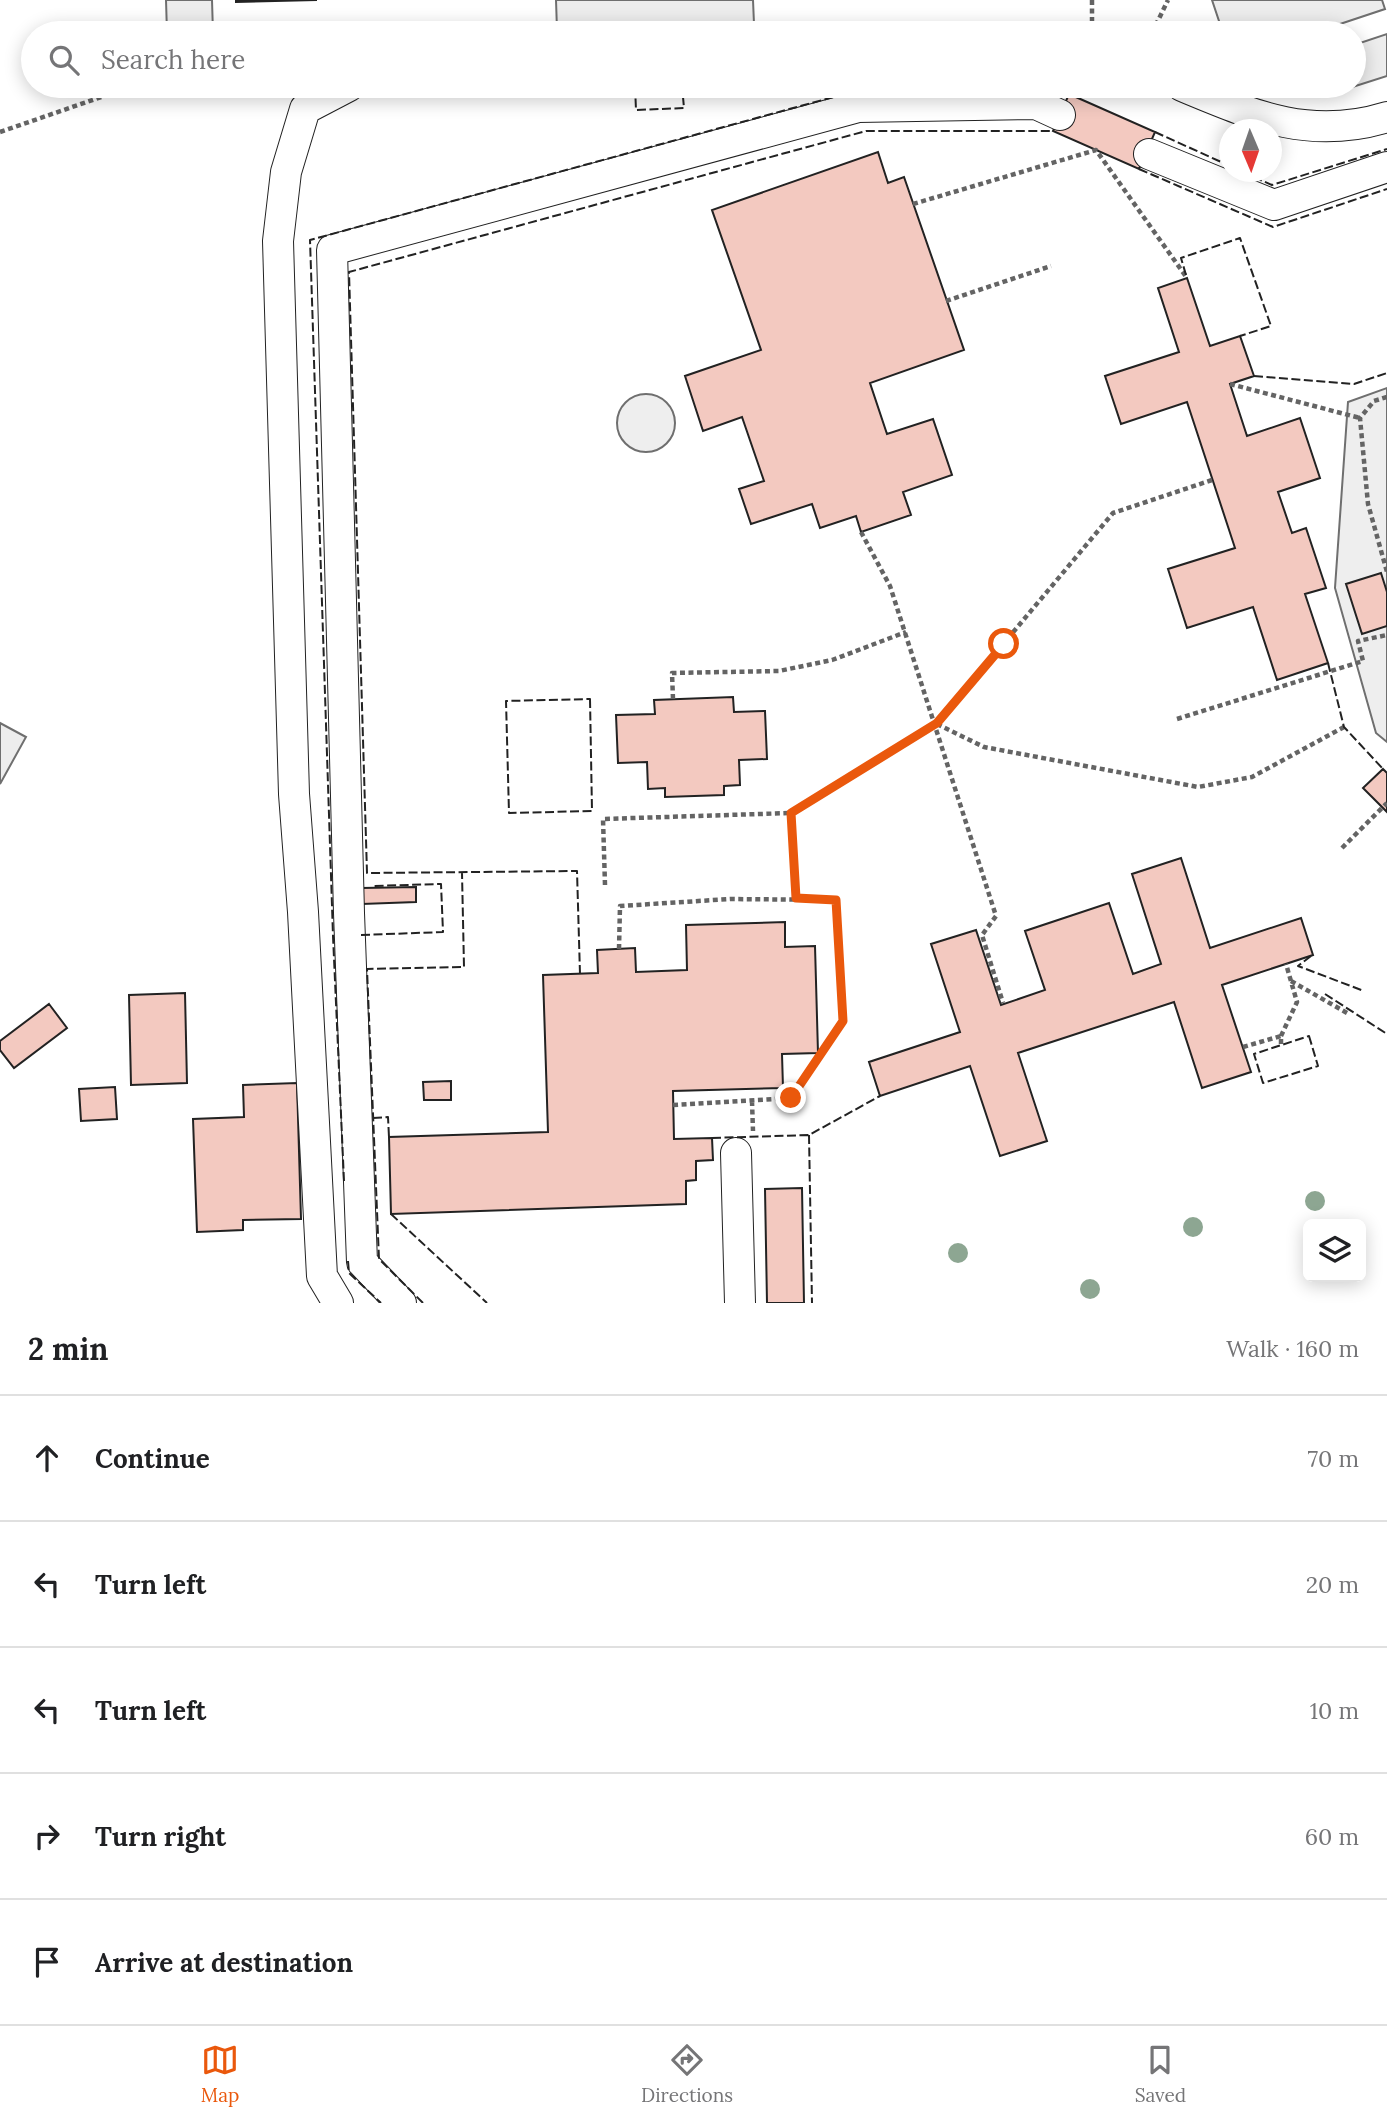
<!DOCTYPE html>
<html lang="en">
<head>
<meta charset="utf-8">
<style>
	:root { --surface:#fff; --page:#f2f2f2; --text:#202124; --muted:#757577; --line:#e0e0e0; --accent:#ea580c }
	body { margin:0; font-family:Lora,serif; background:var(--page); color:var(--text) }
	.controls { position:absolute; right:21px; bottom:21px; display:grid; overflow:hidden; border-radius:10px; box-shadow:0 4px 18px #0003 }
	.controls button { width:63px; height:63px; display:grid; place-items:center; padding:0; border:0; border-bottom:2px solid var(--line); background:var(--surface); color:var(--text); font:35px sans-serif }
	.compass { position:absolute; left:1219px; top:119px; width:63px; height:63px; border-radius:50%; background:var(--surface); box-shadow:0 4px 18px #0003; rotate:178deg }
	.stop { position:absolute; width:21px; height:21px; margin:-16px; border:5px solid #ea580c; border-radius:50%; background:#fff }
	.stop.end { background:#ea580c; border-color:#fff; box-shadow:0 2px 7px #0008 }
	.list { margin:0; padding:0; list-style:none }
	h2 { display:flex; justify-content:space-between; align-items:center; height:91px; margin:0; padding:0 28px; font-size:30px }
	h2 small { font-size:23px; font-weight:400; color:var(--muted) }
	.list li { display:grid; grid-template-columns:46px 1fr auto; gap:21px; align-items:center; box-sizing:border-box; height:126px; padding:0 28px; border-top:2px solid var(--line) }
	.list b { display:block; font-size:26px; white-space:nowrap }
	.list em { font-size:23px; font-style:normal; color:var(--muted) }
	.icon { flex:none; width:38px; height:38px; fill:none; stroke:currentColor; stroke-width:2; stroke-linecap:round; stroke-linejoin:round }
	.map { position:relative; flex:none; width:1387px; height:1303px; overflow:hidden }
	.search { position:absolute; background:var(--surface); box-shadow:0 4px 18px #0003; left:21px; right:21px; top:21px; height:77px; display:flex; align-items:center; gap:18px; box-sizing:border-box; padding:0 24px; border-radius:38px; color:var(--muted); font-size:26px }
	.sheet { height:721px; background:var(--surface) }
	nav { display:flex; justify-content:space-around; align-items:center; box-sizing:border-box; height:98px; border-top:2px solid var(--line); background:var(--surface); font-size:19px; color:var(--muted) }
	nav a { display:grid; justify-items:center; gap:4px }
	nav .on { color:var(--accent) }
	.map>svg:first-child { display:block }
	.green { fill:#eee; stroke:#6f6f6f; stroke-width:2 }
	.parking { fill:#ededed; stroke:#6f6f6f; stroke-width:2 }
	.building { fill:#f3c9c0; stroke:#222; stroke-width:2 }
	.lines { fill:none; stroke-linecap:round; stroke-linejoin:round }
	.minor-casing { stroke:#222; stroke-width:32 }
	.path { stroke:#646464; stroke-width:4.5; stroke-dasharray:5 3.5; stroke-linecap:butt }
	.minor { stroke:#fff; stroke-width:30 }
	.fence { stroke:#222; stroke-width:2; stroke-dasharray:9 3.5; stroke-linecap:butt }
	.tree { fill:#8da692 }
	.route { stroke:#ea580c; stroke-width:9 }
</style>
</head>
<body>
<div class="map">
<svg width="1387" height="1303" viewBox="0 0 1387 1303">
	<rect width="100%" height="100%" fill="#fff"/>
	<path class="green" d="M1387,388V742L1376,733L1335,588L1348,402Z
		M617 423a29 29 0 1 1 58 0a29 29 0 1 1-58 0Z"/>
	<path class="parking" d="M166,0H212L213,33H167Z
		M556,0H753L754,24L557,30Z
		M1212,0H1382L1385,9L1313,33H1223Z
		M1387,34V76L1343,90L1341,86H1354V45Z
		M0,723L26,737L0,784Z"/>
	<path class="building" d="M236,0H317L236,2Z
		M1069,94L1155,132L1139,169L1053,131Z
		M878,152L888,183L904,177L964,350L870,383L887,434L933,419L952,475L903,492L911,515L861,532L856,516L820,528L812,504L751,524L739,489L764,481L742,417L703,431L685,376L761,350L712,210Z
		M1187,278L1210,346L1240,336L1254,376L1230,384L1247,436L1300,418L1320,478L1278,492L1292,533L1306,528L1326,588L1305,594L1328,663L1277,680L1253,607L1187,628L1168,569L1235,548L1187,402L1121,424L1105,376L1179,352L1158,288Z
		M1381,573L1387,592V626L1362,634L1346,584Z
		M733,697L734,712L765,711L767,759L739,760L740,785L724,786V795L665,797V788L648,789L647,762L618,763L616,715L655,714L654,700Z
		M1383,769L1387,773V812L1363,788Z
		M1181,858L1210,948L1301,918L1313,955L1222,985L1251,1072L1202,1088L1174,1002L1018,1053L1047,1141L1000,1156L970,1066L880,1096L869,1062L960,1032L931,944L976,930L1001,1005L1045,990L1025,931L1109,903L1133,974L1161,964L1132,874Z
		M416,887V902L362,904V888Z
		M785,922V947L815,946L818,1053L782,1054L783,1088L673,1091L674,1139L712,1138L713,1160L696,1161V1180L686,1181V1204L391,1214L389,1137L548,1132L543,975L598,973L597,950L635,948L636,972L687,970L686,925Z
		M185,993L187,1083L131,1085L129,995Z
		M49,1004L67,1028L14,1068L0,1050V1041Z
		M451,1081V1100H424L423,1082Z
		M297,1083L301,1219L243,1220V1230L197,1232L193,1119L244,1117L243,1085Z
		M115,1087L117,1119L81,1121L79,1089Z
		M802,1188L804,1303H767L765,1189Z"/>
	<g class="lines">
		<g class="minor-casing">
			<path id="minor" d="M1182,86C1252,115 1309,141 1387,117
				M1149,154L1274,205L1387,167
				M736,1153L740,1303
				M338,1303L322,1276L303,912L294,794L278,241L286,172L305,109L349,86
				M401,1303L362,1262L349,913L332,250L858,107L1036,104L1060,115"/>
		</g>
		<path class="path" d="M1092,0V33
			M1152,33L1168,0
			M0,132L133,86
			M913,204L1096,150L1187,278
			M946,301L1051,266
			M1230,384L1360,418
			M1387,397L1374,401L1360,418L1368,504L1387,572
			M861,532L890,586L996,916L982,935L1003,1003
			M673,699L672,673L779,671L832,660L906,632
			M1177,719L1363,661L1358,641L1387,635
			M937,724L984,747L1198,787L1252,777L1344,727
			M791,813L796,898
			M1342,848L1387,803
			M605,885L603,819L791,813L937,723L1113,513L1212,480
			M619,949L620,906L730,899L836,900L843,1021L791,1098L673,1105
			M1291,981L1347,1013
			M1281,1036L1297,1002L1286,964
			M1243,1047L1281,1036V1045
			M752,1101L753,1131"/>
		<use href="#minor" class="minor"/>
		<path class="fence" d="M635,86L636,110L684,108L682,86
			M1044,86L1069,94
			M1155,132L1230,166
			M1139,169L1273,227L1387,189
			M1242,172L1272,185L1387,149
			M1186,275L1181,258L1240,238L1271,326L1240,336
			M1254,376L1354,384L1387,373
			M1328,663L1344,727L1383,769
			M590,699L592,811L509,813L506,701Z
			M361,935L443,932L441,884L372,886
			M1311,956L1298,966L1364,991
			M580,974L577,871L367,873L349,272L866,131H1053
			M1325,994L1387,1034
			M1309,1036L1318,1066L1263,1083L1254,1054Z
			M373,1118L388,1117L389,1137
			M809,1135L812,1303
			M712,1138L809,1135L880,1096
			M344,1181L333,936L310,240L859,90L1010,86
			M391,1214L487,1303
			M348,1261L349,1273L381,1303
			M423,1303L379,1259L367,969L464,967L462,873"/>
	</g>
	<g class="tree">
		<circle cx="1315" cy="1201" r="10"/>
		<circle cx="1193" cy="1227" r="10"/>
		<circle cx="958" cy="1253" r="10"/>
		<circle cx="1090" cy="1289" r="10"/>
	</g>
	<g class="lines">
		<path class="route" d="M791,1098L843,1021L836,900L796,898L791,813L937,723L1004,644"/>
	</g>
</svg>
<div class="controls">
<button><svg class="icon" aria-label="layers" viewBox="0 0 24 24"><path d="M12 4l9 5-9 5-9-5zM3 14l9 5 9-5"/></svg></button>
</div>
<svg class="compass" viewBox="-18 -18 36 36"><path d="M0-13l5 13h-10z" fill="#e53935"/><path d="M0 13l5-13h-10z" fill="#757577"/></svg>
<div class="stop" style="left:1004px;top:644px"></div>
<div class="stop end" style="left:791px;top:1098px"></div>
<div class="search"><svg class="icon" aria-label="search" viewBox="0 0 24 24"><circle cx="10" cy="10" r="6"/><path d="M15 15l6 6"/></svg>Search here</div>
</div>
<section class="sheet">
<h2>2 min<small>Walk · 160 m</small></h2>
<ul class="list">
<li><svg class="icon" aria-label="ahead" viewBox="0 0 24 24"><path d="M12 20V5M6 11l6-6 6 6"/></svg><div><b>Continue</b></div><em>70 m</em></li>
<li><svg class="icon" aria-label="left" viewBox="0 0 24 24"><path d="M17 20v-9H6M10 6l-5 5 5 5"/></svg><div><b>Turn left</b></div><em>20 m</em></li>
<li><svg class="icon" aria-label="left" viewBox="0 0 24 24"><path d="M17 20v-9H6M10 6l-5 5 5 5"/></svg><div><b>Turn left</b></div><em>10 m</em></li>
<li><svg class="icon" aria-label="right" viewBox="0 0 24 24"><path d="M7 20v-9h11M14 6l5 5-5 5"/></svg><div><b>Turn right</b></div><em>60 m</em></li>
<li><svg class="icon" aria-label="arrive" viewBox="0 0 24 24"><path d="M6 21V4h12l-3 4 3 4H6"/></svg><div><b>Arrive at destination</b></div></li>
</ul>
</section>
<nav>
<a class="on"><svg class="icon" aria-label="map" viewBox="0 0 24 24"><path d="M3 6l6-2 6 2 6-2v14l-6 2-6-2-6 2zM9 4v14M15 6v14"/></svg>Map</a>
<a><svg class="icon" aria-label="directions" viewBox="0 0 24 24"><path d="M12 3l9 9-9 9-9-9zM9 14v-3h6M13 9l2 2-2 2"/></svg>Directions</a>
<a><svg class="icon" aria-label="saved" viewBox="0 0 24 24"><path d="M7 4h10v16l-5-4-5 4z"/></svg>Saved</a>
</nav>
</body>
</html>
